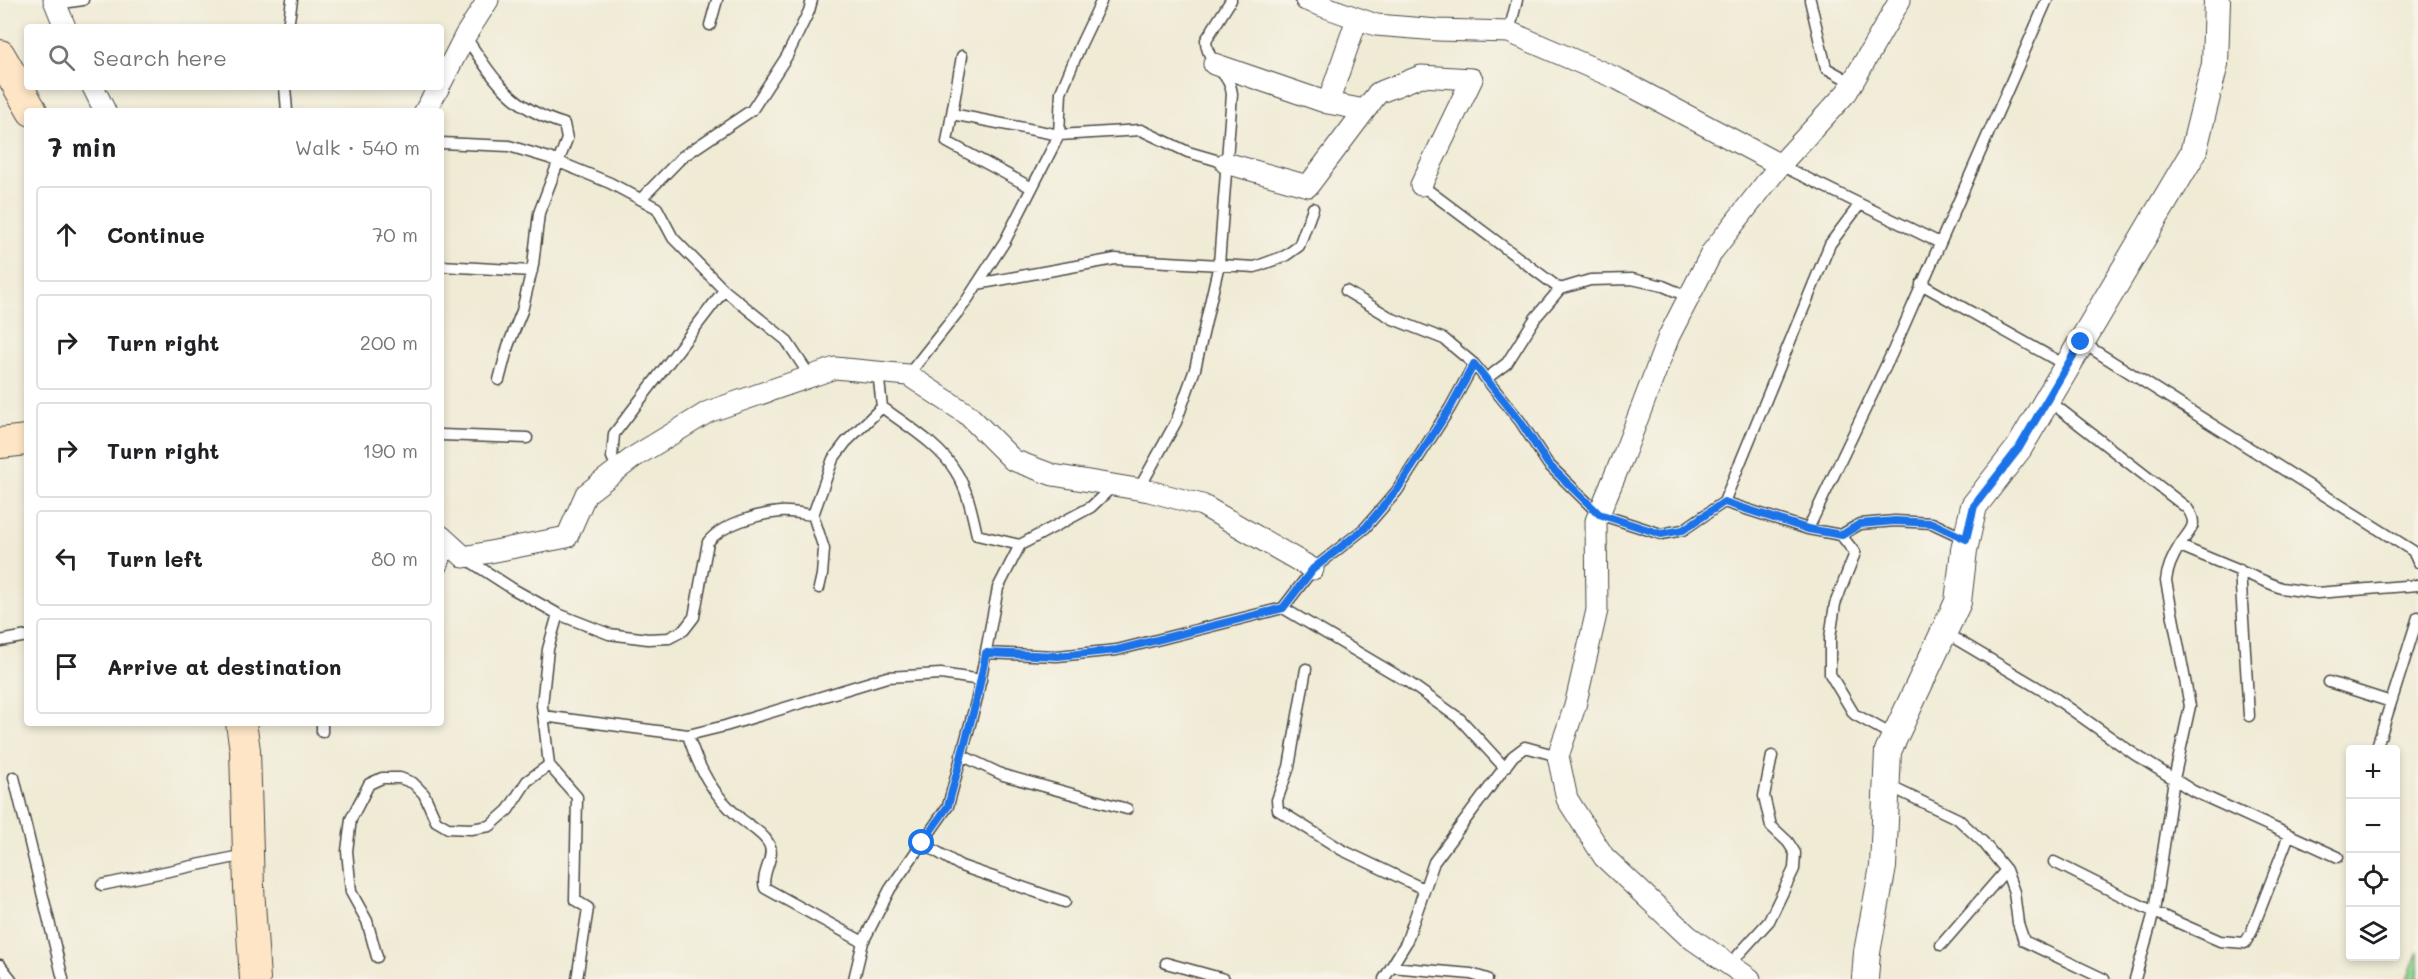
<!DOCTYPE html>
<html lang="en">
<head>
<meta charset="utf-8">
<style>
	:root { --surface:#fff; --page:#f6f6f6; --text:#202124; --muted:#757577; --line:#e0e0e0 }
	body { margin:0; font-family:Mali,sans-serif; background:var(--page); color:var(--text) }
	.controls { position:absolute; right:18px; bottom:18px; display:grid; overflow:hidden; border-radius:6px; box-shadow:0 3px 9px #0003 }
	.controls button { width:54px; height:54px; display:grid; place-items:center; padding:0; border:0; border-bottom:2px solid var(--line); background:var(--surface); color:var(--text); font:30px sans-serif }
	.stop { position:absolute; width:18px; height:18px; margin:-14px; border:4px solid #1a73e8; border-radius:50%; background:#fff }
	.stop.end { background:#1a73e8; border-color:#fff; box-shadow:0 2px 6px #0008 }
	.list { margin:0; padding:0; list-style:none }
	h2 { display:flex; justify-content:space-between; align-items:center; height:78px; margin:0; padding:0 24px; font-size:26px }
	h2 small { font-size:20px; font-weight:400; color:var(--muted) }
	.list li { display:grid; grid-template-columns:39px 1fr auto; gap:18px; align-items:center; box-sizing:border-box; height:96px; margin:0 12px 12px; padding:0 12px; border:2px solid var(--line); border-radius:6px }
	.list b { display:block; font-size:22px; white-space:nowrap }
	.list em { font-size:20px; font-style:normal; color:var(--muted) }
	.icon { flex:none; width:33px; height:33px; fill:none; stroke:currentColor; stroke-width:2; stroke-linecap:round; stroke-linejoin:round }
	.map { position:relative; flex:none; width:2418px; height:979px; overflow:hidden }
	.search { position:absolute; background:var(--surface); box-shadow:0 3px 9px #0003; left:24px; top:24px; width:420px; height:66px; display:flex; align-items:center; gap:15px; box-sizing:border-box; padding:0 21px; border-radius:6px; color:var(--muted); font-size:22px }
	.panel { position:absolute; background:var(--surface); box-shadow:0 3px 9px #0003; left:24px; top:108px; width:420px; height:618px; border-radius:6px }
	.map>svg:first-child { display:block }
	.green { fill:#90da95; stroke:#5e8260; stroke-width:1.5 }
	.lines { fill:none; stroke-linecap:round; stroke-linejoin:round }
	.service-casing { stroke:#494844; stroke-width:13 }
	.minor-casing { stroke:#494844; stroke-width:23 }
	.tertiary-casing { stroke:#494844; stroke-width:28 }
	.secondary-casing { stroke:#494844; stroke-width:32 }
	.service { stroke:#fff; stroke-width:10 }
	.minor { stroke:#fff; stroke-width:21 }
	.tertiary { stroke:#fff; stroke-width:26 }
	.secondary { stroke:#fde5c5; stroke-width:30 }
	.route { stroke:#1a73e8; stroke-width:8 }
</style>
</head>
<body>
<div class="map">
<svg width="2418" height="979" viewBox="0 0 2418 979">
	<rect width="100%" height="100%" fill="#f7f3e8"/>
	<filter id="ink" filterUnits="userSpaceOnUse"><feTurbulence type="fractalNoise" baseFrequency=".0167" numOctaves="2"/><feDisplacementMap in="SourceGraphic" scale="12" xChannelSelector="R" yChannelSelector="G"/><feConvolveMatrix kernelMatrix="1 2 1 2 8 2 1 2 1" color-interpolation-filters="sRGB"/></filter>
	<filter id="wash" filterUnits="userSpaceOnUse"><feTurbulence type="fractalNoise" baseFrequency=".008" numOctaves="4" result="noise"/><feDisplacementMap in="SourceGraphic" scale="24" xChannelSelector="R" yChannelSelector="G"/><feGaussianBlur stdDeviation="1.35" result="paint"/><feColorMatrix in="noise" values="0 0 0 0 0 0 0 0 0 0 0 0 0 0 0 0 0 1.4 0 .05"/><feComposite in="paint" operator="in"/></filter>
	<g filter="url(#wash)">
		<rect width="100%" height="100%" fill="#f0ebd5"/>
		<path class="green" d="M2418,951V979H2407Z"/>
	</g>
	<g filter="url(#ink)">
		<g class="lines">
			<g class="service-casing">
				<path id="service" d="M1810,0L1826,68L1853,83
					M56,4L83,0
					M710,25L717,0
					M288,27L292,0
					M1509,32L1517,0
					M465,36C495,81 511,108 564,124L567,139L539,213L533,265L522,311L508,346L499,380
					M962,56L947,142L1032,188
					M285,87L287,111
					M952,114L1059,135L1141,130L1188,152L1226,163
					M441,143L509,146L549,158L610,183L657,208L673,238L724,290L786,340L810,376
					M1780,165L1940,243
					M1421,185L1560,289
					M641,199L682,157L752,110L787,56L809,11L812,0
					M441,266L532,271
					M977,284L1115,259L1255,267L1285,256L1299,246L1313,208
					M1921,284L2067,366
					M1346,291L1393,319L1444,339L1474,364L1520,421L1548,464L1599,514L1661,534L1683,530L1724,502L1808,529L1841,535L1860,524L1895,521L1932,523L1966,539
					M2081,342L2413,551L2418,562
					M878,372L882,407C907,426 940,445 956,472C968,491 972,513 977,535L1020,545
					M908,375L965,303L1005,241L1059,135L1061,92L1081,44L1101,2
					M1486,379L1507,363L1536,317L1560,289L1590,280L1632,279L1663,286L1689,297
					M2048,400L2187,508C2200,526 2189,530 2180,545C2173,556 2167,570 2166,581L2190,706L2174,779L2154,912L2135,979
					M441,435L527,438
					M618,469L612,457L614,434L724,290
					M1139,489L1176,422L1195,369L1219,264L1232,94C1230,72 1206,63 1206,40L1231,0
					M1724,502L1830,244L1860,204
					M1808,529L1892,353L2047,0
					M1841,535L1855,553L1835,604L1830,638V674L1854,714L1894,736
					M2180,546L2281,588L2317,593L2418,585
					M465,558L513,589L558,614L609,634L648,639L669,638L684,630L694,617L708,542C722,524 758,514 780,512C791,511 803,514 813,515
					M441,569L451,545
					M2240,570L2249,716
					M819,588L822,575L824,549L813,515L833,459L846,442L882,407
					M1283,608L1408,682L1460,719L1505,768
					M558,614L548,649L542,705L549,765L577,797L575,900L588,908L577,979
					M1944,632L2052,696L2134,754L2193,791L2338,857
					M0,641L27,636
					M986,653L1057,656L1117,650L1283,608L1313,569L1365,528L1397,491L1450,408L1474,364
					M1306,669L1289,767L1277,800L1278,810L1342,850L1424,889
					M2329,682L2391,702
					M543,716L688,735L725,726L887,677L941,674L981,680
					M322,723V732
					M688,735C699,770 713,795 741,819C751,827 763,833 769,844C776,857 760,874 765,888L863,942
					M2376,750L2418,617
					M961,755L1003,775L1127,809
					M14,777L63,979
					M1887,785L1958,819L1983,842L2006,870L2014,892L2018,923L2024,941L2104,979
					M922,843L961,866L1065,902
					M2054,862L2154,912L2220,941L2245,943L2251,933L2289,835
					M102,885L245,855
					M1941,945L2006,870
					M377,957L367,921L351,892L347,851L351,819L369,784L382,778H400L413,783L424,794L436,821L448,828L471,829L490,826L508,810L527,781L549,765
					M1166,963L1224,979
					M1730,964L1769,921L1794,869L1795,853L1788,842L1771,826L1764,796L1772,756
					M0,965L11,979
					M1391,967L1471,974L1487,979
					M854,979L863,942L890,889L948,806L977,698L998,588L1020,545L1091,507L1113,486
					M1384,979L1406,943L1434,862L1513,756L1525,747L1558,756"/>
			</g>
			<g class="minor-casing">
				<path id="minor" d="M54,0L65,27
					M1306,0L1376,25L1438,30L1509,32L1618,79L1780,165
					M1357,19L1328,103L1365,110
					M1214,64L1328,103
					M441,83L465,36L488,0
					M93,87L105,111
					M425,111L439,87
					M1226,163L1308,186L1378,93L1421,76L1472,79L1421,185
					M441,536L464,557L567,537L586,494L634,457L708,412L835,368L908,375L967,414L1013,460L1053,475L1149,491L1202,505L1313,569
					M1750,979L1688,936L1604,857L1567,799L1558,756L1575,706L1597,610L1596,521L1624,454L1669,336L1712,252L1780,165L1847,92L1900,0"/>
			</g>
			<g class="tertiary-casing">
				<path id="tertiary" d="M1865,979L1867,952L1883,867L1888,751L1958,602L1964,550L1974,506L2019,448L2193,153L2215,64L2217,0"/>
			</g>
			<g class="secondary-casing">
				<path id="secondary" d="M0,55L32,111
					M0,443L27,440
					M241,723L245,750L249,888L255,979"/>
			</g>
			<use href="#service" class="service"/>
			<use href="#minor" class="minor"/>
			<use href="#tertiary" class="tertiary"/>
			<use href="#secondary" class="secondary"/>
		</g>
	</g>
	<g class="lines" filter="url(#ink)">
		<path class="route" d="M922,843L948,806L977,698L986,653L1058,656L1117,650L1283,608L1313,569L1365,528L1397,490L1450,408L1474,364L1520,421L1548,464L1599,514L1661,534L1683,530L1724,502L1808,529L1842,535L1860,524L1895,521L1932,523L1966,539L1974,506L2019,448L2081,342"/>
	</g>
</svg>
<div class="controls">
<button>+</button>
<button>−</button>
<button><svg class="icon" aria-label="locate" viewBox="0 0 24 24"><circle cx="12" cy="12" r="6"/><path d="M12 2v4M12 18v4M2 12h4M18 12h4"/></svg></button>
<button><svg class="icon" aria-label="layers" viewBox="0 0 24 24"><path d="M12 4l9 5-9 5-9-5zM3 14l9 5 9-5"/></svg></button>
</div>
<div class="stop" style="left:922px;top:843px"></div>
<div class="stop end" style="left:2081px;top:342px"></div>
<div class="search"><svg class="icon" aria-label="search" viewBox="0 0 24 24"><circle cx="10" cy="10" r="6"/><path d="M15 15l6 6"/></svg>Search here</div>
<section class="panel">
<h2>7 min<small>Walk · 540 m</small></h2>
<ul class="list">
<li><svg class="icon" aria-label="ahead" viewBox="0 0 24 24"><path d="M12 20V5M6 11l6-6 6 6"/></svg><div><b>Continue</b></div><em>70 m</em></li>
<li><svg class="icon" aria-label="right" viewBox="0 0 24 24"><path d="M7 20v-9h11M14 6l5 5-5 5"/></svg><div><b>Turn right</b></div><em>200 m</em></li>
<li><svg class="icon" aria-label="right" viewBox="0 0 24 24"><path d="M7 20v-9h11M14 6l5 5-5 5"/></svg><div><b>Turn right</b></div><em>190 m</em></li>
<li><svg class="icon" aria-label="left" viewBox="0 0 24 24"><path d="M17 20v-9H6M10 6l-5 5 5 5"/></svg><div><b>Turn left</b></div><em>80 m</em></li>
<li><svg class="icon" aria-label="arrive" viewBox="0 0 24 24"><path d="M6 21V4h12l-3 4 3 4H6"/></svg><div><b>Arrive at destination</b></div></li>
</ul>
</section>
</div>
</body>
</html>
